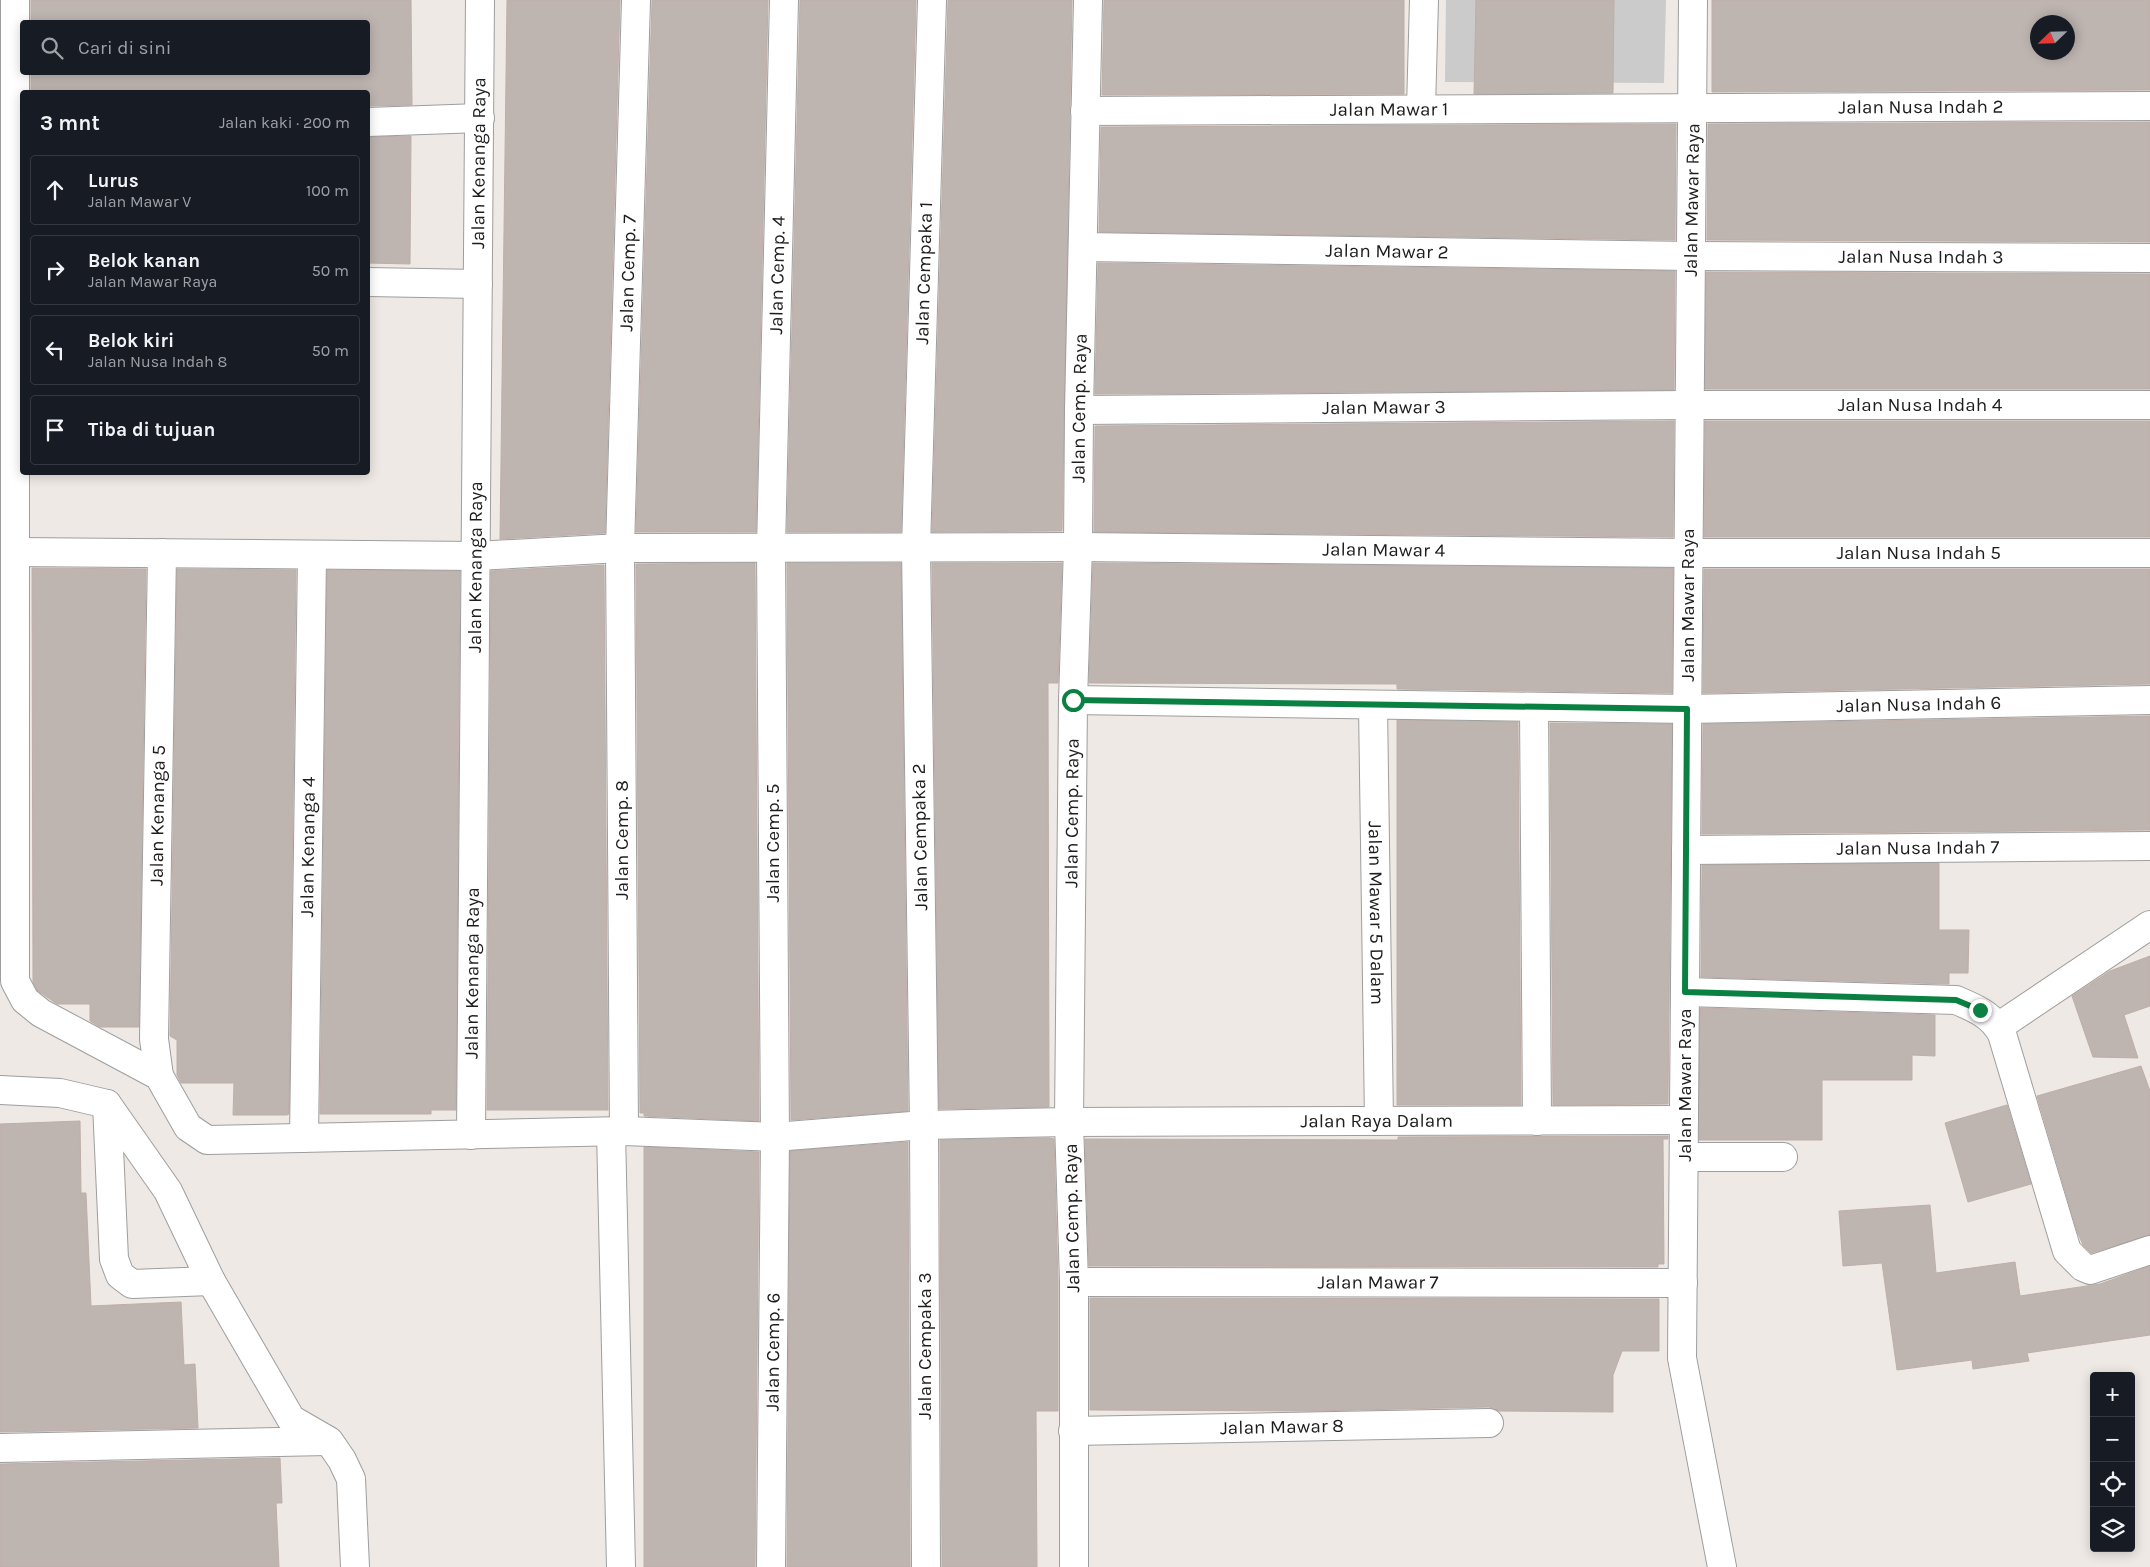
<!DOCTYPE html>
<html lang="id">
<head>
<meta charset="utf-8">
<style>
	:root { --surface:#171b24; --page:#20242c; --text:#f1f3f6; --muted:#9ea1a6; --line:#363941 }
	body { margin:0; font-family:Karla,sans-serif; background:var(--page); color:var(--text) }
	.controls { position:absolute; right:15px; bottom:15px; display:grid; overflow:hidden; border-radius:5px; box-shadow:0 2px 12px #0003 }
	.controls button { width:45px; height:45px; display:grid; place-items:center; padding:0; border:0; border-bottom:1px solid var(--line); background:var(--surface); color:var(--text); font:25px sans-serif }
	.compass { position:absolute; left:2030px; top:15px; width:45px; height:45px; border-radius:50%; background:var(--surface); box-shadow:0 2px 12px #0003; rotate:247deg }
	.stop { position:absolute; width:15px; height:15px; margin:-11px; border:4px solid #0b8043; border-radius:50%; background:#fff }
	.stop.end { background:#0b8043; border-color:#fff; box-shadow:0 1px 5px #0008 }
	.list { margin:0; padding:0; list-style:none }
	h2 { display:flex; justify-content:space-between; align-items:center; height:65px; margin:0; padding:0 20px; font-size:21px }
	h2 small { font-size:16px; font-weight:400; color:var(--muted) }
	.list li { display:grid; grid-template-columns:32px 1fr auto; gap:15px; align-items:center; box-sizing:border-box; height:70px; margin:0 10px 10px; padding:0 10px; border:1px solid var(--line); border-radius:5px }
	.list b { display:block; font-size:19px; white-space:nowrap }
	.list p { margin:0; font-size:16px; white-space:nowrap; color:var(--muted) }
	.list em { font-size:16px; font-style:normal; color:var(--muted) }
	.icon { flex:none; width:28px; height:28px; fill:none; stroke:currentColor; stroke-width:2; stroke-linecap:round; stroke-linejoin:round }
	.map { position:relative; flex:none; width:2150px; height:1567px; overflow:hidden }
	.search { position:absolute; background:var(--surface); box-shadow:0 2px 12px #0003; left:20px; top:20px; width:350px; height:55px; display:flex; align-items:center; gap:12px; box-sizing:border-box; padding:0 18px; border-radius:5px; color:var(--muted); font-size:19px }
	.panel { position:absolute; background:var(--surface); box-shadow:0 2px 12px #0003; left:20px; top:90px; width:350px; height:385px; border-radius:5px }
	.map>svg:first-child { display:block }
	.religious { fill:#cbcbcb }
	.building { fill:#beb4b0; stroke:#bfaea7; fill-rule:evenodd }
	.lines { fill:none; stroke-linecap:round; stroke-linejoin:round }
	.minor-casing { stroke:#9e9e9e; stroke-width:30 }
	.minor { stroke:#fff; stroke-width:28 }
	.route { stroke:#0b8043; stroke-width:6 }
	.labels { text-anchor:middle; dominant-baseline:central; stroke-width:4.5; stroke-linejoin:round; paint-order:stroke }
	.street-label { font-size:19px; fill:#1d1d1d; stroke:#fff }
</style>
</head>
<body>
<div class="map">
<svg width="2150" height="1567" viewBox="0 0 2150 1567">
	<rect width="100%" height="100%" fill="#eee9e4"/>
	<path class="religious" d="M1446,0H1666L1664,83L1445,82Z"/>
	<path class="building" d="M31,0H411L412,105L368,106V92H31V72H368V22H31Z
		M507,0H620L605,533L500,539Z
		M652,0H768L756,532H636Z
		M800,0H916L901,532H787Z
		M948,0H1072L1062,531L932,532Z
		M1104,0H1404V94L1102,95Z
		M1476,0H1614L1613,93L1474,94Z
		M1712,0H2150V90L1712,92ZM2038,22H2068V52H2038Z
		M2150,122V242L1707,240L1708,124Z
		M1676,124L1675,240L1099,232L1101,127Z
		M411,136L410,264L368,263V137Z
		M1098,263L1675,271L1674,390L1095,394Z
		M1706,272L2150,274V389H1705Z
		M1674,421L1673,537L1094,532L1095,426Z
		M1705,421H2150V537H1704Z
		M755,563L759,1121L644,1116V1113H640L636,564Z
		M787,563H901L908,1111L791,1120Z
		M932,563H1062L1058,683H1048L1049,1107L939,1109Z
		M1093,563L1673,568L1672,693L1397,689V684L1089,683Z
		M604,565L608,1110H487L491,571Z
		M32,568L146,569L139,1027H100L90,1021V1004H57L37,990L33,982Z
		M177,569L296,570L289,1114L287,1115H233L234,1083H181L177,1075V1040L170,1036Z
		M1704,569H2150V684L1703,693Z
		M327,570L460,571L456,1110H431V1114H320Z
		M2150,716V830L1702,834L1703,724Z
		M1397,720L1518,722L1521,1105H1397Z
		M1550,723L1672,724L1668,1104L1553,1105Z
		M1939,863V930H1969L1968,973H1949V984L1701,977L1702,865Z
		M2150,956V1006L2124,1015L2138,1058L2093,1057L2072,996L2110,971Z
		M1700,1008L1935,1015V1056L1912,1055V1080H1822V1140H1699Z
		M2141,1066L2150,1091V1235L2091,1253L2083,1245L2077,1231L2037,1096Z
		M2007,1105L2031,1184L1968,1202L1945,1123Z
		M80,1121L81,1193H86L91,1306L181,1302L184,1365L195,1364L198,1428L0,1432V1124Z
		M1668,1136V1139H1663L1664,1264H1658V1267L1089,1266L1085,1139L1398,1140V1137Z
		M1049,1138L1054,1139L1058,1282V1411H1036L1037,1567H942L940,1140Z
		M908,1142L910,1567H787L790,1151Z
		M644,1147L759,1152L755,1567H644Z
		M1930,1205L1936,1273L2015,1262L2020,1296L2100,1284L2150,1266V1335L2027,1353L2029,1361L1973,1369L1972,1360L1897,1370L1882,1263L1843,1266L1839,1211Z
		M1090,1298L1659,1299V1351H1622L1613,1375V1412L1499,1411L1489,1407L1311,1411L1090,1410Z
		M280,1458L282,1503H276L279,1567H0V1464Z"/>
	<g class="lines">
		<g class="minor-casing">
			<g id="minor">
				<path id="s1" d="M15,0V981L25,1000L41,1013L159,1076L188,1127L207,1140L624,1131L775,1137L924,1125L1069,1122L1684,1120"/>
				<path d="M1693,0L1682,1358L1722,1567"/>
				<path d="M1421,108L1424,0"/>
				<path id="s2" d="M1085,111L2150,106"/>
				<path d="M368,122L480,118"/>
				<path id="s3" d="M1083,247L1691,256L2150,258"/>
				<path d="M368,282L478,284"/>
				<path id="s4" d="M1079,410L1690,405H2150"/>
				<path id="s5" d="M15,552L476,556L620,548L1078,547L1688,553H2150"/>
				<path id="s6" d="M1073,700L1687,709L2150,700"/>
				<path id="s7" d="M1373,705L1379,1121"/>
				<path d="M1534,707L1537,1121"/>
				<path id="s8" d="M1686,850L2150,846"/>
				<path d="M1685,992L1956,1000C1975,1008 1992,1015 2002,1034L2067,1251L2083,1267L2090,1270L2150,1250"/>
				<path d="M1998,1027L2150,925"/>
				<path id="s9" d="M159,1076L154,1039L162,553"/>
				<path d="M0,1090L60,1093L107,1104L168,1191L211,1281L291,1419L329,1441L342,1460L351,1479L355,1567"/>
				<path d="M107,1104L114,1259L120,1275L132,1284L211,1281"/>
				<path id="s10" d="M624,1131L620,548L636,0"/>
				<path d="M611,1132L621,1567"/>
				<path id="s11" d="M471,1135L480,0"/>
				<path id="s12" d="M304,1138L312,555"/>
				<path d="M1684,1157H1783"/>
				<path id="s13" d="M1074,1282L1683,1283"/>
				<path id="s14" d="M1073,1431L1489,1423"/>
				<path d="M0,1448L328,1441"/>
				<path id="s15" d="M771,1567L775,1137L771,548L784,0"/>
				<path id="s16" d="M926,1567L924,1125L916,548L932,0"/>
				<path id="s17" d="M1074,1567V1282L1069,1122L1073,700L1078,547L1079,410L1088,0"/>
			</g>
		</g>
		<use href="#minor" class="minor"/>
	</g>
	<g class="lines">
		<path class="route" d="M1073,700L1687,709L1685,992L1956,1000L1980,1010"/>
	</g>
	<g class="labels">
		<g class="street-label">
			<text stroke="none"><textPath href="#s2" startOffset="836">Jalan Nusa Indah 2</textPath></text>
			<text stroke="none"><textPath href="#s2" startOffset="304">Jalan Mawar 1</textPath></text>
			<text stroke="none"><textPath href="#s11" startOffset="972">Jalan Kenanga Raya</textPath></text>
			<text transform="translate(1692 200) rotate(-89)">Jalan Mawar Raya</text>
			<text stroke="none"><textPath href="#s3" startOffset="304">Jalan Mawar 2</textPath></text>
			<text stroke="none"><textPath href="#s3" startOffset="838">Jalan Nusa Indah 3</textPath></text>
			<text stroke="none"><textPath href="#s10" startOffset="858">Jalan Cemp. 7</textPath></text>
			<text stroke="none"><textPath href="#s15" startOffset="1292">Jalan Cemp. 4</textPath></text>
			<text stroke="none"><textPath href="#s16" startOffset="1294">Jalan Cempaka 1</textPath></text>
			<text stroke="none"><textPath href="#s4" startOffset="841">Jalan Nusa Indah 4</textPath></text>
			<text stroke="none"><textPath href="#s4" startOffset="305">Jalan Mawar 3</textPath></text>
			<text stroke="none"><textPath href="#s17" startOffset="1159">Jalan Cemp. Raya</textPath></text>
			<text stroke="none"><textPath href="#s5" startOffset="1369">Jalan Mawar 4</textPath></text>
			<text stroke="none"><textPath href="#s5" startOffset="1904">Jalan Nusa Indah 5</textPath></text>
			<text stroke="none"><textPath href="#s11" startOffset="568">Jalan Kenanga Raya</textPath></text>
			<text transform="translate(1688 605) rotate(-90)">Jalan Mawar Raya</text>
			<text stroke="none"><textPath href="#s6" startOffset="846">Jalan Nusa Indah 6</textPath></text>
			<text stroke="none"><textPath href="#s17" startOffset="754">Jalan Cemp. Raya</textPath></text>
			<text stroke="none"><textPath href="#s9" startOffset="261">Jalan Kenanga 5</textPath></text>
			<text transform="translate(920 837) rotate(-91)">Jalan Cempaka 2</text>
			<text transform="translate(622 840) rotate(-90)">Jalan Cemp. 8</text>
			<text transform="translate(773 843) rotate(-90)">Jalan Cemp. 5</text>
			<text stroke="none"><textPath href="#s12" startOffset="291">Jalan Kenanga 4</textPath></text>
			<text stroke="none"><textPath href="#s8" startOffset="232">Jalan Nusa Indah 7</textPath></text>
			<text stroke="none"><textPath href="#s7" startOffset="208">Jalan Mawar 5 Dalam</textPath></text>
			<text stroke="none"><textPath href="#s11" startOffset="162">Jalan Kenanga Raya</textPath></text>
			<text transform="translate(1685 1085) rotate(-90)">Jalan Mawar Raya</text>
			<text stroke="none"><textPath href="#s1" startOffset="2409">Jalan Raya Dalam</textPath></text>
			<text transform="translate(1072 1218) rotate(-91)">Jalan Cemp. Raya</text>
			<text stroke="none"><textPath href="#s13" startOffset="304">Jalan Mawar 7</textPath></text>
			<text transform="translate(925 1346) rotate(-90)">Jalan Cempaka 3</text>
			<text stroke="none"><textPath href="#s15" startOffset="215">Jalan Cemp. 6</textPath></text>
			<text stroke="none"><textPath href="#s14" startOffset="209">Jalan Mawar 8</textPath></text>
		</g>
	</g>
</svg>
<div class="controls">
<button>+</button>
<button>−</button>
<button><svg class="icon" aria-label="locate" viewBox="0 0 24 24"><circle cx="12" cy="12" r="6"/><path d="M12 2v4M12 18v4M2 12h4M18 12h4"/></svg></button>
<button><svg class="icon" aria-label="layers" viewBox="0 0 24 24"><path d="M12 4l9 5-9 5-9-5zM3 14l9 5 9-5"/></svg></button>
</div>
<svg class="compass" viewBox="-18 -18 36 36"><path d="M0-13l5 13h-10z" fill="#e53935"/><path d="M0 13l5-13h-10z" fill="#9ea1a6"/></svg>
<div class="stop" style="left:1073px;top:700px"></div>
<div class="stop end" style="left:1980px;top:1010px"></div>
<div class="search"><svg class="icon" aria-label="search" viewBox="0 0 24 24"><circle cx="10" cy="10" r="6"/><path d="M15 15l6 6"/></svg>Cari di sini</div>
<section class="panel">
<h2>3 mnt<small>Jalan kaki · 200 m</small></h2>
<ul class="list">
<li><svg class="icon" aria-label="ahead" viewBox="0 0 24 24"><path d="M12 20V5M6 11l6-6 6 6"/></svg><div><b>Lurus</b><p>Jalan Mawar V</p></div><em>100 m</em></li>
<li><svg class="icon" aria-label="right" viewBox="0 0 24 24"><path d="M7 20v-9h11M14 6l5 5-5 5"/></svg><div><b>Belok kanan</b><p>Jalan Mawar Raya</p></div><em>50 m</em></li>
<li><svg class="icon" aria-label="left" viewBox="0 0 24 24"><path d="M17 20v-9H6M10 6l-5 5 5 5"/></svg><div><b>Belok kiri</b><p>Jalan Nusa Indah 8</p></div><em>50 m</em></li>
<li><svg class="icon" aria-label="arrive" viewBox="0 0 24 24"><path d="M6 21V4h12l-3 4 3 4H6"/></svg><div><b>Tiba di tujuan</b></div></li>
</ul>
</section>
</div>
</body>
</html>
